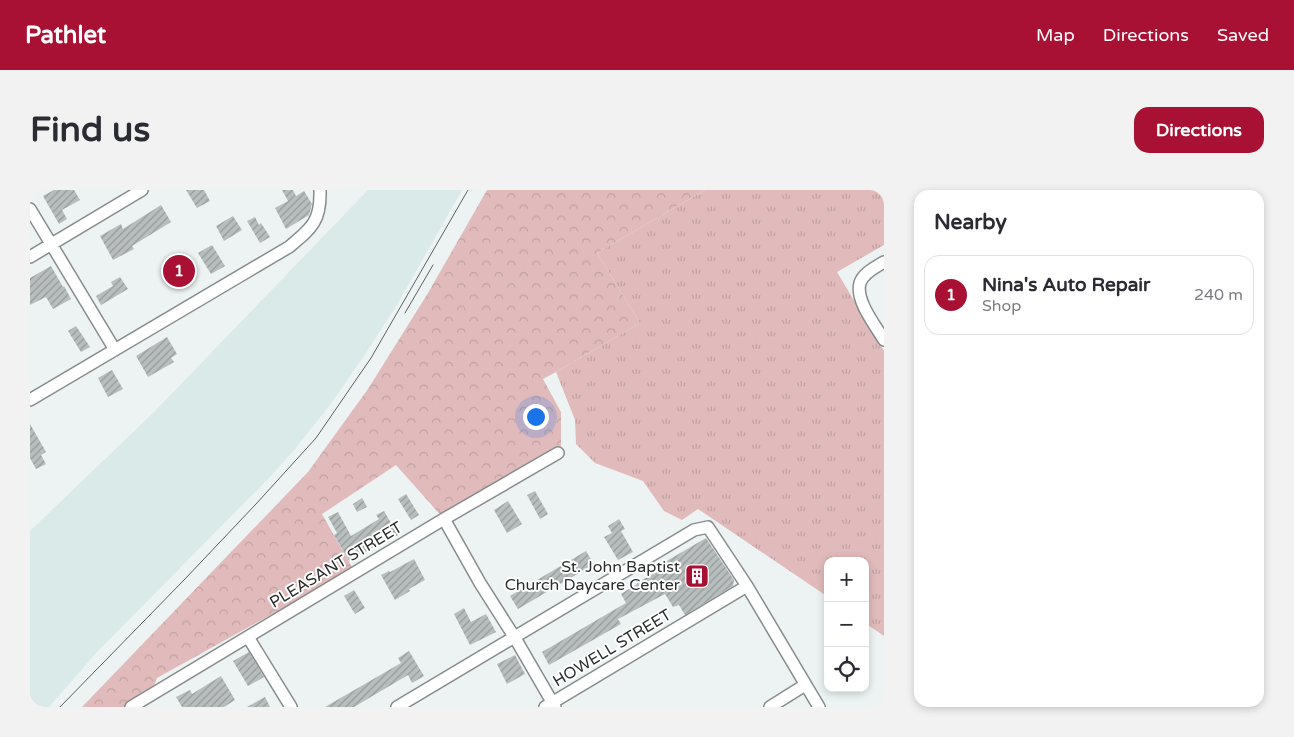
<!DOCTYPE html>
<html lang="en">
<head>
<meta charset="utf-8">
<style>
	:root { --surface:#fff; --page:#f2f2f3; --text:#2b2b33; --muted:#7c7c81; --line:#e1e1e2; --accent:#a81034 }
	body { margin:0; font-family:"Varela Round",sans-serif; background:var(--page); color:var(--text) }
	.controls { position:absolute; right:15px; bottom:15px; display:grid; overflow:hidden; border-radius:10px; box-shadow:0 2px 8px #0003 }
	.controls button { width:45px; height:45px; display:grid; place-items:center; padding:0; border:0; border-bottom:1px solid var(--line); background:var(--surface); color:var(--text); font:25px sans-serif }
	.you { position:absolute; left:505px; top:226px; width:18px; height:18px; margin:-12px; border:4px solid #fff; border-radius:50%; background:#1a73e8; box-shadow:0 0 0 8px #1a73e833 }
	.badge { display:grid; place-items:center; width:32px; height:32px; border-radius:50%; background:var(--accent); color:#fff; font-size:16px; font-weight:700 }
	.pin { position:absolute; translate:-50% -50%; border:2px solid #fff; box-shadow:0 1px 5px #0006 }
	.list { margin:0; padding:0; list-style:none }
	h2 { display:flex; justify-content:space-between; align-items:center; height:65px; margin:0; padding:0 20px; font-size:21px }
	h2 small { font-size:16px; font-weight:400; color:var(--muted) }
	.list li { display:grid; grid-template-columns:32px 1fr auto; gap:15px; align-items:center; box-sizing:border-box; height:80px; margin:0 10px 10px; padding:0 10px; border:1px solid var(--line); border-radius:15px }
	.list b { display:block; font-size:19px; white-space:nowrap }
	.list p { margin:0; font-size:16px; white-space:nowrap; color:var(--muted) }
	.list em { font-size:16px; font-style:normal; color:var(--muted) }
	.icon { flex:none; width:28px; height:28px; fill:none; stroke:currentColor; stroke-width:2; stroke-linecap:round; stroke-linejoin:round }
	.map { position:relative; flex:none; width:854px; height:517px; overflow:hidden; border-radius:15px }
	header { display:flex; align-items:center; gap:30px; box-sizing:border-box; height:70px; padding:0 25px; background:var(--accent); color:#fff }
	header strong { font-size:24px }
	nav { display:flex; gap:28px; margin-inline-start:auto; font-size:18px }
	.intro { display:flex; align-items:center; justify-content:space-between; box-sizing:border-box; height:120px; padding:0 30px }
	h1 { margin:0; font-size:35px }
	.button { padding:12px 22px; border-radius:15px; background:var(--accent); color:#fff; font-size:18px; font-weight:700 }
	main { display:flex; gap:30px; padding:0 30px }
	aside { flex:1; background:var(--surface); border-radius:15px; box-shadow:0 2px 8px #0003 }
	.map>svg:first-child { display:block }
	.built { fill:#daeae9 }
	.forest { fill:url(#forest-crowns) }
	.park { fill:url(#park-tufts) }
	.building { fill:url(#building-hatch) }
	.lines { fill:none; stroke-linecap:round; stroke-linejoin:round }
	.minor-casing { stroke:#878d8c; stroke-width:14 }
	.minor { stroke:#fff; stroke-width:11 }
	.tram { stroke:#5e6161; stroke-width:1 }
	.labels { text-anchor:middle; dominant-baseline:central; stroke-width:4; stroke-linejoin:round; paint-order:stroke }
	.street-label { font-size:16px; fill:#2b2d2d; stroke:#fff }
	.poi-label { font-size:16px; fill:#2b2d2d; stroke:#fff; text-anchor:end }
</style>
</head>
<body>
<header>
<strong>Pathlet</strong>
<nav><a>Map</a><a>Directions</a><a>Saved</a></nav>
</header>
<div class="intro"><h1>Find us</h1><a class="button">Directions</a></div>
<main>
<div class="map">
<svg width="854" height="517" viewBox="0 0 854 517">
	<defs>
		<pattern id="forest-crowns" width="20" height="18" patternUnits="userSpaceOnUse" patternTransform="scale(1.25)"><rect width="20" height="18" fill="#e1bbbc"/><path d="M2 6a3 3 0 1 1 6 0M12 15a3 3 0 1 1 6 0" fill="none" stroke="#c1a1a2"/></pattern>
		<pattern id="park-tufts" width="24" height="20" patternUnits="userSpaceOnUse" patternTransform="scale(1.25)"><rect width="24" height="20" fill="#e1bbbc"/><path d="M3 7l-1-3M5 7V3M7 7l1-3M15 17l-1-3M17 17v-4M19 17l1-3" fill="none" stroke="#c1a1a2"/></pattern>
		<pattern id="building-hatch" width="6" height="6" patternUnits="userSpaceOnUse" patternTransform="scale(1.25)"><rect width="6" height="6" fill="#b8bebd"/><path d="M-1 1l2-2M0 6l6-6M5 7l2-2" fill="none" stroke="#969b9a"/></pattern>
	</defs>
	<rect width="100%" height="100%" fill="#edf3f3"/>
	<path class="built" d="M338,0H432L368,113L336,163L300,215L265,259L239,288L67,462L19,517H0V341L125,221Z"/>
	<path class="forest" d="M457,0H675L567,63L610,133L526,182L513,189L531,222V257L528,263L414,329L366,275L292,324L323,379L127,488L123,499L94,517H52L278,282L338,199L398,103Z"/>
	<path class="park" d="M675,0H854V55L807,82L854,161V446L835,433V371H798V407L668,319L652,330L634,321L613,291L565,273L546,254L545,230L526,182L610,133L567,63Z"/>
	<path class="building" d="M24,0H44L50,10L32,20L37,29L29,34L13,6Z
		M156,0H174L180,11L167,18Z
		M252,0H263L266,6L274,1L282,14L279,25L256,39L245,18L258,11Z
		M131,15L141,32L102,56L104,59L83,70L70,46L91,34L93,39Z
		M203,26L212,40L194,51L186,36Z
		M225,27L229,35L231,33L240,47L230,53L217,31Z
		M182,55L195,76L181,84L168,63Z
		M152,68L162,84L145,95L135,78Z
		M21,76L33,97L34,96L41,109L23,119L16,107L0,115V88Z
		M90,87L98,99L71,115L66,106L83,96L81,92Z
		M46,136L60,157L51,162L38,141Z
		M137,147L147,164L141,168L144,172L118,187L106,166Z
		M82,180L93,199L78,207L68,188Z
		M0,234L16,262L11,265L16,274L6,279L0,268Z
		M505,301L518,324L510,329L497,305Z
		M376,304L389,325L381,330L368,309Z
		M332,308L337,317L327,322L323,314Z
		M478,311L492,334L477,343L464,320Z
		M354,321L368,345L360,350V348L319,371L304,345L307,343L298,327L308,322L321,346L349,329L346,325Z
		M589,329L595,339L591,341L603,362L588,370L574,347L582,343L578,336Z
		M676,348L704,390L703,396L655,425L649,415L643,417L635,404L588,429L591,434L519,475L512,462L596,413L591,404L607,394V393L630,380L628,376Z
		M556,361L564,374L488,419L480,406Z
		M384,369L395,390L379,399L380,401L365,410L351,385L359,381L360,382Z
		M324,400L335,418L325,424L314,406Z
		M434,418L441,432L456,424L466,442L440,455L424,424Z
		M379,461L394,486L382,493L378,485L324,517H295L371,473L368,468Z
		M219,462L234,487L218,496L203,471Z
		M485,465L495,484L477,494L467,474Z
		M191,486L205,510L194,517H152L146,507L160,500L162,504Z
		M235,507L240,517H217Z"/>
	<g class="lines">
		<g class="minor-casing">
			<path id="minor" d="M0,19L85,160
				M0,67L112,0
				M854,72C846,77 833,83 830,93C825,110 845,135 854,150
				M0,210L259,57C282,38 291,31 290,0
				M414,329L450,393L485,448L525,517
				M218,447L261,517
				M101,517L414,329L528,263
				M367,517L664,340L678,337L717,396L789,517
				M515,517L717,396
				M740,517L775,495"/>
		</g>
		<use href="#minor" class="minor"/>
		<path class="tram" d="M375,123L403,75
			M30,517L154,390L226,314L286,248L341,168L438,0"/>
	</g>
	<defs>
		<g id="building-square" transform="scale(1.25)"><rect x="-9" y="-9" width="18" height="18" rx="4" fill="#a81034" stroke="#fff"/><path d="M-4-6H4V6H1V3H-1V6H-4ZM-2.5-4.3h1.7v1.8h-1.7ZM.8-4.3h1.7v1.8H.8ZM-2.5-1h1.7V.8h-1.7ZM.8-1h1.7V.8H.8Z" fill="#fff"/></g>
	</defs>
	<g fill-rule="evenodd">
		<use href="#building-square" x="667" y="386"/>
	</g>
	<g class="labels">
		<g class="street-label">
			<text transform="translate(306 375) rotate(-31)">PLEASANT STREET</text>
			<text transform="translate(582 458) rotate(-31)">HOWELL STREET</text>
		</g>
		<g class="poi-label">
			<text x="650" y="377">St. John Baptist<tspan x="650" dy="18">Church Daycare Center</tspan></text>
		</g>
	</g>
</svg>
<div class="controls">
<button>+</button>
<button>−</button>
<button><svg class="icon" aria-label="locate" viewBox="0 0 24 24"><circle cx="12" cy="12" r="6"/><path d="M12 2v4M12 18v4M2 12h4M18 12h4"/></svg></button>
</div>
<div class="you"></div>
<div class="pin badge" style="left:149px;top:81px">1</div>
</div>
<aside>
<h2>Nearby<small></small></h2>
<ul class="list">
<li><span class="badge">1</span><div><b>Nina's Auto Repair</b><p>Shop</p></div><em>240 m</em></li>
</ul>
</aside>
</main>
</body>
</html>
